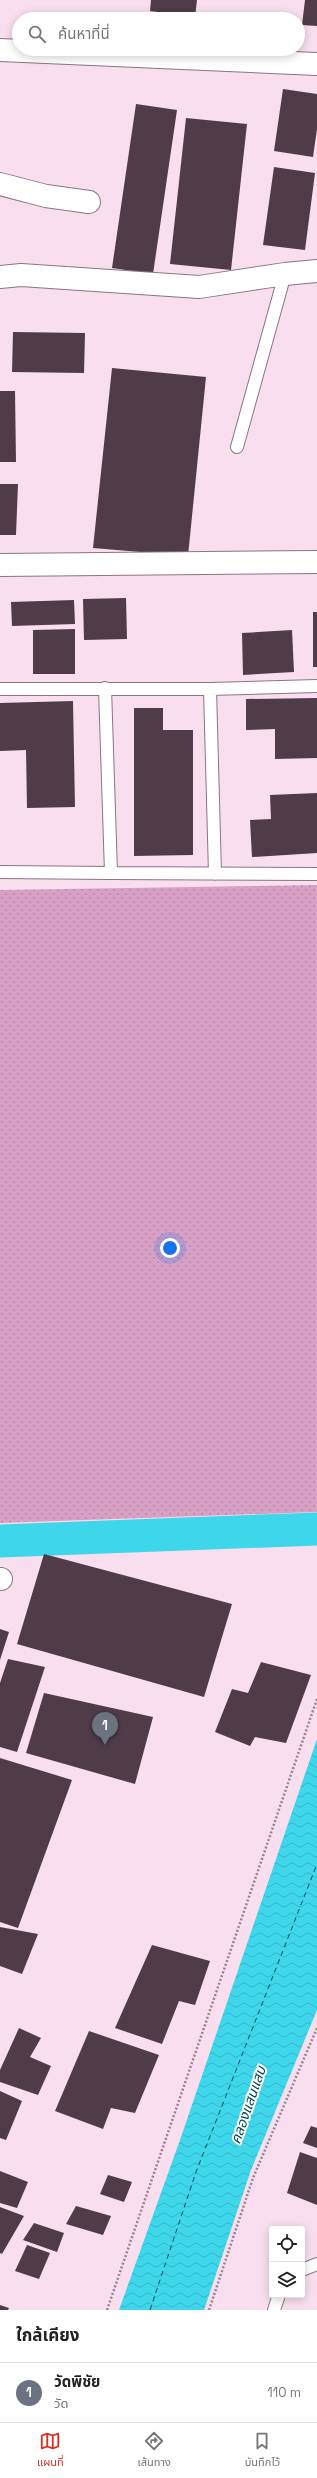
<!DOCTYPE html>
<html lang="th">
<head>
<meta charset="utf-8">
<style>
	:root { --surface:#fff; --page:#f2f2f2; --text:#222; --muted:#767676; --line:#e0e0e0; --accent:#d93025 }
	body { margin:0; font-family:"Space Grotesk","Noto Sans Thai",sans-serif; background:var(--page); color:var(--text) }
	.controls { position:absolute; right:12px; bottom:12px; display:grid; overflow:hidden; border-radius:4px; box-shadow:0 2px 10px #0003 }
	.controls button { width:36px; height:36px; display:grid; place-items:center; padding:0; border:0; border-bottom:1px solid var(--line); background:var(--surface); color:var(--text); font:20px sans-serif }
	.you { position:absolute; left:170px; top:1248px; width:14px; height:14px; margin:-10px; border:3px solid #fff; border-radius:50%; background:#1a73e8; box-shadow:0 0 0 6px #1a73e833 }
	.badge { display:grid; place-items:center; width:26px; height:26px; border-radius:50%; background:var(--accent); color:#fff; font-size:13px; font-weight:700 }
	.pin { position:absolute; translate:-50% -33px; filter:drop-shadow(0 1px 2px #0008) }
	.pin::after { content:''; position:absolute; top:21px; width:14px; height:12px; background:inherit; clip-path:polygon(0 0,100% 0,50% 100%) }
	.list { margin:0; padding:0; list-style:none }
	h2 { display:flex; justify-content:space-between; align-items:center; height:52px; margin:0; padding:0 16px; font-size:17px }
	h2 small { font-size:13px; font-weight:400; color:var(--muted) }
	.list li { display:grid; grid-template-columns:26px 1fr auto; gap:12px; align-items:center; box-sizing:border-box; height:60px; padding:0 16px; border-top:1px solid var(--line) }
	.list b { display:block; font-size:15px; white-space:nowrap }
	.list p { margin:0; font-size:13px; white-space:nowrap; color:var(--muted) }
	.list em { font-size:13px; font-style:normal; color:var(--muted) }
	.icon { flex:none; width:22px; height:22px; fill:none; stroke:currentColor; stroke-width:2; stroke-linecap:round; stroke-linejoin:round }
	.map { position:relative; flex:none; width:317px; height:2310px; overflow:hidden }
	.search { position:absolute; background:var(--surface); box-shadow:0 2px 10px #0003; left:12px; right:12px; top:12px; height:44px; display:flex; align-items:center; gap:10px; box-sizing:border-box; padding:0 14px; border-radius:22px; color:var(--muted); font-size:15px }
	.sheet { height:112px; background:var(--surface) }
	nav { display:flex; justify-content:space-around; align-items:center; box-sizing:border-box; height:56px; border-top:1px solid var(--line); background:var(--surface); font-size:11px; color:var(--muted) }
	nav a { display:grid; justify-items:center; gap:2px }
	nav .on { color:var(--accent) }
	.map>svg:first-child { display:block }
	.grass { fill:url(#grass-dots) }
	.water { fill:url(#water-waves) }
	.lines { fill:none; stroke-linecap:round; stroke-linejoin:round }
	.canal { stroke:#3ed6eb; stroke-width:33 }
	.ferry { stroke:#044951; stroke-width:1; stroke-dasharray:5 4; stroke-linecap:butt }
	.building { fill:#503c49 }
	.service-casing { stroke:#8b7583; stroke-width:14 }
	.minor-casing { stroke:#8b7583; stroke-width:24 }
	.path { stroke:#96848f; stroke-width:2.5; stroke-dasharray:2 2; stroke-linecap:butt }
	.service { stroke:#fff; stroke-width:12 }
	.minor { stroke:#fff; stroke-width:22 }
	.labels { text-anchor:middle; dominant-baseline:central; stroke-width:4; stroke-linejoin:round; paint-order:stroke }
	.water-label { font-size:14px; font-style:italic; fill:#044951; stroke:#fff }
</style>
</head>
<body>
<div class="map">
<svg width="317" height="2310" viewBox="0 0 317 2310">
	<defs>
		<pattern id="grass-dots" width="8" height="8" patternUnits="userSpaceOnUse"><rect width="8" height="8" fill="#d8a0c5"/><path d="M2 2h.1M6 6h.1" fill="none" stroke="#b888a8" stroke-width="1.8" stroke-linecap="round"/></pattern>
		<pattern id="water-waves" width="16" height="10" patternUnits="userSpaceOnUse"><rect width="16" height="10" fill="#3ed6eb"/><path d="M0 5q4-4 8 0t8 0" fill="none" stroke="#35b6c8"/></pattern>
	</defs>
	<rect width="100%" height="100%" fill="#f8deee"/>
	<path class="grass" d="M317,885V1512L0,1523V890Z"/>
	<path class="water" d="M317,1739V2010L251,2170L204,2310H119L180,2140Z"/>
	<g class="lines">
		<path class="canal" d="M0,1541L317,1529"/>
		<path class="ferry" d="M150,2310L196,2172L317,1864"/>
	</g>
	<path class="building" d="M151,0H197L195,17L150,11Z
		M305,0H317V26L302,25Z
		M283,89L317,94V129L313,157L274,151Z
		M136,104L177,110L153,274L112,268Z
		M186,118L247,124L231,270L170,264Z
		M274,167L315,173L305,250L263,245Z
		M13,332L85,333L84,373L12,372Z
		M112,368L206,377L188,556L93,548Z
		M0,391H15L16,462H0Z
		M0,484H18L16,535H0Z
		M126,598L127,639L84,640L83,599Z
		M74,600L75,624L12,626L11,602Z
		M313,612H317V667H313Z
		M75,629V674H33V630Z
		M292,630L294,672L243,675L242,633Z
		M317,698V758L275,759V729L246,730V699Z
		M73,701L75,807L27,808L26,750L0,751V703Z
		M134,708H163V730H193V855L134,856Z
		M317,793V853L252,857L250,820L271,819L270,795Z
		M44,1554L232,1604L204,1697L17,1644Z
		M0,1629L9,1632L0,1660Z
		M8,1659L45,1667L17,1752L0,1747V1683Z
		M261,1662L311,1675L286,1743L255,1737L250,1746L215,1732L232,1689L248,1693Z
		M44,1693L153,1717L135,1784L26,1753Z
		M0,1758L72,1780L18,1928L0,1922Z
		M0,1927L38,1934L22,1974L0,1966Z
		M152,1945L210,1961L195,2005L179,2001L162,2044L115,2028Z
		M19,2028L41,2038L30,2057L51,2066L38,2095L0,2082V2070Z
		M89,2031L159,2055L135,2113L111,2108L103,2129L55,2111Z
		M0,2091L22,2101L6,2140L0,2138Z
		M311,2126L317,2128V2148L303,2143Z
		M300,2152L317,2158V2205L287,2193Z
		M0,2171L28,2182L17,2208L0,2203Z
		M108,2175L132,2182L124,2202L100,2194Z
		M76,2206L111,2216L103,2235L66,2224Z
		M0,2207L24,2216L2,2254L0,2253Z
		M34,2223L64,2233L57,2252L23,2240Z
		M27,2245L50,2253L39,2279L15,2271Z
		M0,2305L9,2308L8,2310H0Z"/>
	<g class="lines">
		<g class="service-casing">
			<path id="service" d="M237,447L285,274
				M0,689H210L317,686
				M210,689L215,874
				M0,872L111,873L105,688
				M111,873L317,874
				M302,2270L317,2264
				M274,2310L279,2295"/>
		</g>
		<g class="minor-casing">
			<path id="minor" d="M0,50L317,64
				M0,184L46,196L89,202
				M0,277L21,275L199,287L285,274L317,271
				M0,565L317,562
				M0,1579H1"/>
		</g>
		<path class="path" d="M107,2310L317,1699
			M209,2310L253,2178L317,2028"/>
		<use href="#service" class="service"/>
		<use href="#minor" class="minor"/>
	</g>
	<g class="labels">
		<g class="water-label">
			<text transform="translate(248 2105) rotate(-71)">คลองแสนแสบ</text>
		</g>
	</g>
</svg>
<div class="controls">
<button><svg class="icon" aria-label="locate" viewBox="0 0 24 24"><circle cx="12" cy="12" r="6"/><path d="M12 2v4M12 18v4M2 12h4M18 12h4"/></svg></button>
<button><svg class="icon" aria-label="layers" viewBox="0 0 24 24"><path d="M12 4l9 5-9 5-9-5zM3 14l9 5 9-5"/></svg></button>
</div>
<div class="you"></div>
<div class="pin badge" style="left:105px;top:1745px;background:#6b7280">1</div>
<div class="search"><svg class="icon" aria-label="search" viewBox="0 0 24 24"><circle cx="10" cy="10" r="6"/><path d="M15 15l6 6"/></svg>ค้นหาที่นี่</div>
</div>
<section class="sheet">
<h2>ใกล้เคียง<small></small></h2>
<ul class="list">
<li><span class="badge" style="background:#6b7280">1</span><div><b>วัดพิชัย</b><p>วัด</p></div><em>110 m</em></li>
</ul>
</section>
<nav>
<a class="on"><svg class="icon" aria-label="map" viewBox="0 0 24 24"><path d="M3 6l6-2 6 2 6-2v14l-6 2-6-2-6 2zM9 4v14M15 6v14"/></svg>แผนที่</a>
<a><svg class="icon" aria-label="directions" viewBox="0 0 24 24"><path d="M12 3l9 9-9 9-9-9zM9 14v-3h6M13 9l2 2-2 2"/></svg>เส้นทาง</a>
<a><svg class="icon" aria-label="saved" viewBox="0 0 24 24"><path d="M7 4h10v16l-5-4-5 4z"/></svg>บันทึกไว้</a>
</nav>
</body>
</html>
